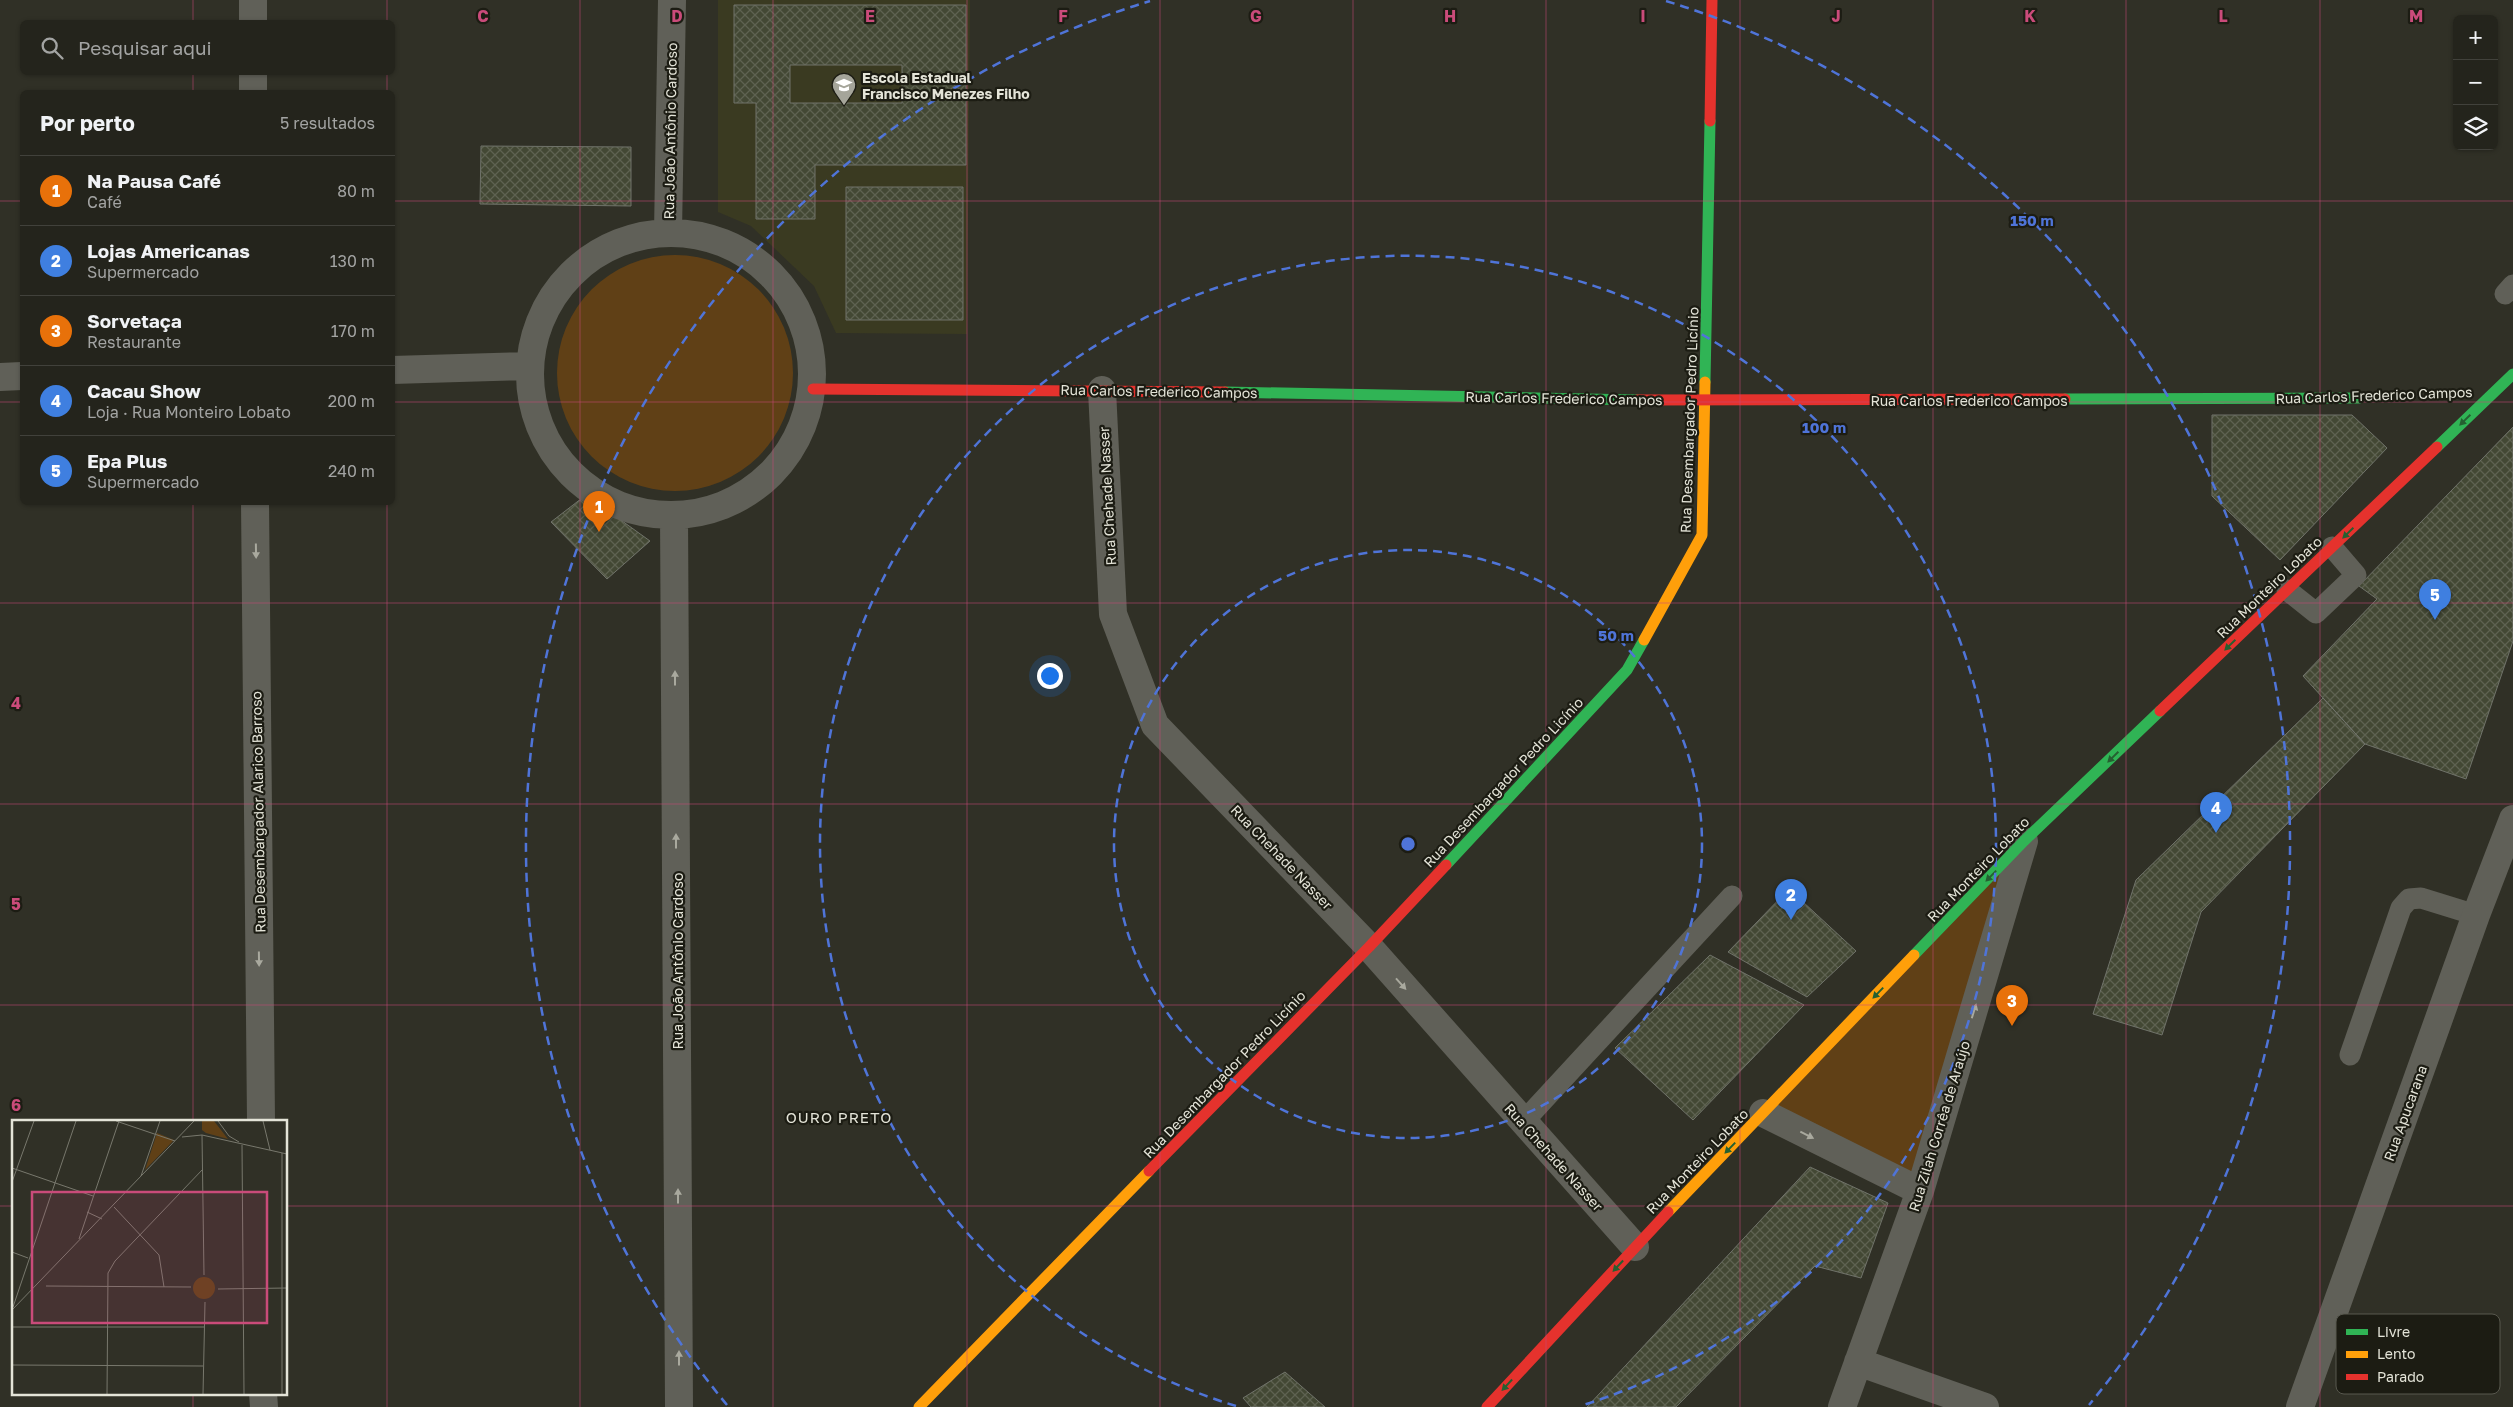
<!DOCTYPE html>
<html lang="pt">
<head>
<meta charset="utf-8">
<style>
	:root { --surface:#24241c; --page:#303029; --text:#f1f3f6; --muted:#a3a4a3; --line:#41413b; --accent:#0b8043 }
	body { margin:0; font-family:"Golos Text",sans-serif; background:var(--page); color:var(--text) }
	.controls { position:absolute; right:15px; top:15px; display:grid; overflow:hidden; border-radius:8px; box-shadow:0 1px 4px #0004 }
	.controls button { width:45px; height:45px; display:grid; place-items:center; padding:0; border:0; border-bottom:1px solid var(--line); background:var(--surface); color:var(--text); font:25px sans-serif }
	.you { position:absolute; left:1049px; top:675px; width:18px; height:18px; margin:-12px; border:4px solid #fff; border-radius:50%; background:#1a73e8; box-shadow:0 0 0 8px #1a73e833 }
	.badge { display:grid; place-items:center; width:32px; height:32px; border-radius:50%; background:var(--accent); color:#fff; font-size:16px; font-weight:700 }
	.pin { position:absolute; translate:-50% -41px; filter:drop-shadow(0 1px 2px #0008) }
	.pin::after { content:''; position:absolute; top:26px; width:18px; height:15px; background:inherit; clip-path:polygon(0 0,100% 0,50% 100%) }
	.list { margin:0; padding:0; list-style:none }
	h2 { display:flex; justify-content:space-between; align-items:center; height:65px; margin:0; padding:0 20px; font-size:21px }
	h2 small { font-size:16px; font-weight:400; color:var(--muted) }
	.list li { display:grid; grid-template-columns:32px 1fr auto; gap:15px; align-items:center; box-sizing:border-box; height:70px; padding:0 20px; border-top:1px solid var(--line) }
	.list b { display:block; font-size:19px; white-space:nowrap }
	.list p { margin:0; font-size:16px; white-space:nowrap; color:var(--muted) }
	.list em { font-size:16px; font-style:normal; color:var(--muted) }
	.icon { flex:none; width:28px; height:28px; fill:none; stroke:currentColor; stroke-width:2; stroke-linecap:round; stroke-linejoin:round }
	.map { position:relative; flex:none; width:2513px; height:1407px; overflow:hidden }
	.search { position:absolute; background:var(--surface); box-shadow:0 1px 4px #0004; left:20px; top:20px; width:375px; height:55px; display:flex; align-items:center; gap:12px; box-sizing:border-box; padding:0 18px; border-radius:8px; color:var(--muted); font-size:19px }
	.panel { position:absolute; background:var(--surface); box-shadow:0 1px 4px #0004; left:20px; top:90px; width:375px; height:415px; border-radius:8px }
	.map>svg:first-child { display:block }
	.built { fill:#3a3a21 }
	.green { fill:#604016 }
	.building { fill:url(#building-cross-hatch); stroke:#70736a; fill-rule:evenodd }
	.lines { fill:none; stroke-linecap:round; stroke-linejoin:round }
	.path { stroke:#605f58; stroke-width:3; stroke-dasharray:1 4; stroke-linecap:butt }
	.lane { stroke:#606058; stroke-width:21 }
	.street { stroke:#606058; stroke-width:28 }
	.fast { stroke:#30b455; stroke-width:11 }
	.slow { stroke:#ff9f0a; stroke-width:11 }
	.jam { stroke:#e5322d; stroke-width:11 }
	.oneway { fill:#256031 }
	.oneway2 { fill:#a9a99e }
	.grid { fill:none; stroke:#ca4b7a; stroke-width:1; stroke-opacity:0.55 }
	.ring { fill:none; stroke:#4f74d8; stroke-width:2.5; stroke-dasharray:9 6 }
	.labels { text-anchor:middle; dominant-baseline:central; stroke-width:4.5; stroke-linejoin:round; paint-order:stroke }
	.poi-label { font-size:14px; font-weight:bold; fill:#e4e4d8; stroke:#1c1c13; text-anchor:start }
	.street-label { font-size:14px; fill:#e4e4d8; stroke:#1c1c13 }
	.neighbourhood-label { font-size:15px; letter-spacing:1px; fill:#e4e4d8; stroke:#1c1c13 }
	.inset-road { fill:none; stroke:#78786d; stroke-width:1 }
	.view { fill:#ca4b7a; fill-opacity:0.15; stroke:#ca4b7a; stroke-width:2.5 }
	.inset-edge { fill:none; stroke:#e4e4d8; stroke-width:2.5 }
	.key { fill:#1c1c13; stroke:#58584e; stroke-width:1 }
	.key-label { font-size:14px; fill:#e4e4d8 }
	.grid-label { font-size:16px; text-anchor:middle; font-weight:bold; fill:#ca4b7a; stroke:#1c1c13; stroke-width:4.5; stroke-linejoin:round; paint-order:stroke }
	.centre { fill:#4f74d8; stroke:#1c1c13; stroke-width:2.5 }
	.ring-label { font-size:15px; text-anchor:middle; font-weight:bold; fill:#4f74d8; stroke:#1c1c13; stroke-width:4.5; stroke-linejoin:round; paint-order:stroke }
</style>
</head>
<body>
<div class="map">
<svg width="2513" height="1407" viewBox="0 0 2513 1407">
	<defs>
		<pattern id="building-cross-hatch" width="8" height="8" patternUnits="userSpaceOnUse" patternTransform="scale(1.25)"><rect width="8" height="8" fill="#434834"/><path d="M0 0l8 8M0 8l8-8" fill="none" stroke="#5e6251"/></pattern>
	</defs>
	<rect width="100%" height="100%" fill="#303026"/>
	<path class="built" d="M718,0H970L967,334L836,333L814,286L751,226L718,212Z"/>
	<path class="green" d="M557 373a118 118 0 1 1 236 0a118 118 0 1 1-236 0Z
		M2024,841L1920,1191L1763,1113Z"/>
	<path class="building" d="M734,5H966V165H815V219H756V103H734ZM790,65H902V103H790Z
		M481,146L631,147V206L480,204Z
		M846,187H963V320H846Z
		M2212,415H2352L2387,448L2280,560L2212,496Z
		M2513,427V641L2466,779L2365,744L2303,676L2377,599L2359,586Z
		M586,495L650,541L607,579L551,522Z
		M2323,698L2365,744L2201,912L2162,1035L2093,1014L2136,880Z
		M1789,889L1856,951L1807,997L1728,952Z
		M1710,955L1804,1005L1693,1120L1615,1048Z
		M1810,1167L1888,1203L1861,1278L1815,1266L1676,1407H1587Z
		M1285,1372L1325,1407H1251L1243,1398Z"/>
	<g class="lines">
		<path class="path" d="M2392,396L2440,394"/>
		<path class="lane" d="M2505,294L2513,285
			M2287,590L2316,613L2356,575L2332,547
			M2350,1055L2401,908L2409,899L2421,898L2476,915
			M1523,1122L1732,896"/>
		<path class="street" d="M253,0V22
			M253,72V92
			M668,232L672,0
			M530 374a141 141 0 1 1 282 0a141 141 0 1 1-282 0Z
			M392,370L529,366
			M0,377L22,376
			M1102,390L1113,614L1155,725L1369,947L1635,1247
			M255,502L261,1121
			M674,515L679,1407
			M1763,1113L1920,1191
			M1858,1362L1985,1407
			M263,1393L264,1407
			M1842,1407L1920,1191L2024,841
			M2300,1407L2476,915L2513,819"/>
		<path class="fast" d="M1705,382L1710,121
			M1225,392L1637,400
			M2065,399L2359,398
			M2437,447L2513,374
			M1446,865L1627,670L1644,640
			M1914,955L2024,841L2160,711"/>
		<path class="slow" d="M1644,640L1702,535L1705,382
			M1668,1212L1914,955
			M919,1407L1149,1171"/>
		<path class="jam" d="M1710,121L1712,0
			M813,389L1225,392
			M1637,400L2065,399
			M2160,711L2437,447
			M1149,1171L1369,947L1446,865
			M1487,1407L1668,1212"/>
	</g>
	<defs><path id="oneway-solid" d="M-6-.8H1V-3.2L6.5 0L1 3.2V.8H-6Z" transform="scale(1.25)"/></defs>
	<g class="oneway">
		<use href="#oneway-solid" transform="translate(2465 420) rotate(136)"/>
		<use href="#oneway-solid" transform="translate(2348 533) rotate(136)"/>
		<use href="#oneway-solid" transform="translate(2230 645) rotate(136)"/>
		<use href="#oneway-solid" transform="translate(2113 757) rotate(136)"/>
		<use href="#oneway-solid" transform="translate(1991 876) rotate(134)"/>
		<use href="#oneway-solid" transform="translate(1878 993) rotate(134)"/>
		<use href="#oneway-solid" transform="translate(1730 1148) rotate(134)"/>
		<use href="#oneway-solid" transform="translate(1618 1266) rotate(133)"/>
		<use href="#oneway-solid" transform="translate(1507 1385) rotate(133)"/>
	</g>
	<g class="oneway2">
		<use href="#oneway-solid" transform="translate(256 551) rotate(89)"/>
		<use href="#oneway-solid" transform="translate(675 678) rotate(-90)"/>
		<use href="#oneway-solid" transform="translate(676 841) rotate(-90)"/>
		<use href="#oneway-solid" transform="translate(259 959) rotate(89)"/>
		<use href="#oneway-solid" transform="translate(1401 984) rotate(48)"/>
		<use href="#oneway-solid" transform="translate(1974 1011) rotate(-73)"/>
		<use href="#oneway-solid" transform="translate(1807 1135) rotate(27)"/>
		<use href="#oneway-solid" transform="translate(678 1196) rotate(-90)"/>
		<use href="#oneway-solid" transform="translate(679 1358) rotate(-90)"/>
	</g>
	<path class="grid" d="M193,0V22M387,0V22M580,0V1407M773,0V1407M967,0V1407M1160,0V1407M1353,0V1407M1546,0V1407M1740,0V1407M1933,0V1407M2126,0V1407M2320,0V1407M193,72V92M387,72V92M0,201H22M392,201H2513M0,402H22M392,402H2513M193,502V1121M387,502V1407M0,603H2513M0,804H2513M0,1005H2513M0,1206H14M286,1206H2513M193,1393V1407"/>
	<g class="ring">
		<circle cx="1408" cy="844" r="294"/>
		<path d="M1236 1406A588 588 0 1 1 1580 1406"/>
		<path d="M727 1405A882 882 0 0 1 1150 1M1666 1A882 882 0 0 1 2089 1405"/>
	</g>
	<defs>
		<g id="school-pin" transform="scale(1.25)"><path d="M0 17L-7.5 6A9.5 9.5 0 1 1 7.5 6Z" fill="#a5a59a" stroke="#1c1c13"/><path d="M0-5L7-2L0 1L-7-2ZM-4 1L0 2.5L4 1V4Q0 6-4 4Z" fill="#fff"/></g>
	</defs>
	<g fill-rule="evenodd">
		<use href="#school-pin" x="844" y="85"/>
	</g>
	<g class="labels">
		<g class="poi-label">
			<text x="862" y="77">Escola Estadual<tspan x="862" dy="16">Francisco Menezes Filho</tspan></text>
		</g>
		<g class="street-label">
			<text transform="translate(670 131) rotate(-89)">Rua João Antônio Cardoso</text>
			<text transform="translate(1159 391) rotate(1)">Rua Carlos Frederico Campos</text>
			<text transform="translate(2374 395) rotate(-2)">Rua Carlos Frederico Campos</text>
			<text transform="translate(1564 398) rotate(1)">Rua Carlos Frederico Campos</text>
			<text x="1969" y="400">Rua Carlos Frederico Campos</text>
			<text transform="translate(1689 420) rotate(-88)">Rua Desembargador Pedro Licínio</text>
			<text transform="translate(1107 496) rotate(-93)">Rua Chehade Nasser</text>
			<text transform="translate(2269 587) rotate(-44)">Rua Monteiro Lobato</text>
			<text transform="translate(1503 782) rotate(-47)">Rua Desembargador Pedro Licínio</text>
			<text transform="translate(258 812) rotate(-91)">Rua Desembargador Alarico Barroso</text>
			<text transform="translate(1282 857) rotate(46)">Rua Chehade Nasser</text>
			<text transform="translate(1978 869) rotate(-46)">Rua Monteiro Lobato</text>
			<text transform="translate(677 961) rotate(-90)">Rua João Antônio Cardoso</text>
			<text transform="translate(1224 1074) rotate(-46)">Rua Desembargador Pedro Licínio</text>
			<text transform="translate(2405 1113) rotate(-70)">Rua Apucarana</text>
			<text transform="translate(1939 1126) rotate(-73)">Rua Zilah Corrêa de Araújo</text>
			<text transform="translate(1554 1157) rotate(48)">Rua Chehade Nasser</text>
			<text transform="translate(1697 1161) rotate(-46)">Rua Monteiro Lobato</text>
		</g>
		<g class="neighbourhood-label">
			<text x="839" y="1117">OURO PRETO</text>
		</g>
	</g>
	<g transform="translate(12 1120)">
		<rect width="275" height="275" fill="#303026"/>
		<path d="M190,1H202L216,19L194,13L190,10ZM145,13L162,20L133,50ZM181 168a11 11 0 1 1 22 0a11 11 0 1 1-22 0Z" fill="#604016"/>
		<path class="inset-road" d="M104,1L163,21M206,1L217,16L227,22M251,1L258,30M190,15L192,155M170,17L190,15L275,34M230,25L232,274M0,48L81,76M129,56L148,1M0,62L22,1M102,87L147,135L152,167M75,92L90,99M67,119L107,1M0,132L16,138M34,166L179,167M206,169L275,168M1,187L64,1M0,190L182,1M0,207H192M0,245L191,246M95,274L96,153L103,141L191,49M191,274L193,182M270,274V33"/>
		<path class="view" d="M20,72H255V203H20Z"/>
		<rect width="275" height="275" class="inset-edge"/>
	</g>
	<rect x="2336" y="1314" width="164" height="80" rx="8" class="key"/>
	<rect x="2346" y="1329" width="22" height="6" fill="#30b455"/>
	<rect x="2346" y="1351" width="22" height="7" fill="#ff9f0a"/>
	<rect x="2346" y="1374" width="22" height="6" fill="#e5322d"/>
	<g class="key-label">
		<text x="2377" y="1337">Livre</text>
		<text x="2377" y="1359">Lento</text>
		<text x="2377" y="1382">Parado</text>
	</g>
	<g class="grid-label">
		<text x="483" y="22">C</text>
		<text x="677" y="22">D</text>
		<text x="870" y="22">E</text>
		<text x="1063" y="22">F</text>
		<text x="1256" y="22">G</text>
		<text x="1450" y="22">H</text>
		<text x="1643" y="22">I</text>
		<text x="1836" y="22">J</text>
		<text x="2030" y="22">K</text>
		<text x="2223" y="22">L</text>
		<text x="2416" y="22">M</text>
		<text x="16" y="709">4</text>
		<text x="16" y="910">5</text>
		<text x="16" y="1111">6</text>
	</g>
	<circle cx="1408" cy="844" r="8" class="centre"/>
	<g class="ring-label">
		<text x="2032" y="226">150 m</text>
		<text x="1824" y="433">100 m</text>
		<text x="1616" y="641">50 m</text>
	</g>
</svg>
<div class="controls">
<button>+</button>
<button>−</button>
<button><svg class="icon" aria-label="layers" viewBox="0 0 24 24"><path d="M12 4l9 5-9 5-9-5zM3 14l9 5 9-5"/></svg></button>
</div>
<div class="you"></div>
<div class="pin badge" style="left:599px;top:532px;background:#e8710a">1</div>
<div class="pin badge" style="left:1791px;top:920px;background:#3f7fe0">2</div>
<div class="pin badge" style="left:2012px;top:1026px;background:#e8710a">3</div>
<div class="pin badge" style="left:2216px;top:833px;background:#3f7fe0">4</div>
<div class="pin badge" style="left:2435px;top:620px;background:#3f7fe0">5</div>
<div class="search"><svg class="icon" aria-label="search" viewBox="0 0 24 24"><circle cx="10" cy="10" r="6"/><path d="M15 15l6 6"/></svg>Pesquisar aqui</div>
<section class="panel">
<h2>Por perto<small>5 resultados</small></h2>
<ul class="list">
<li><span class="badge" style="background:#e8710a">1</span><div><b>Na Pausa Café</b><p>Café</p></div><em>80 m</em></li>
<li><span class="badge" style="background:#3f7fe0">2</span><div><b>Lojas Americanas</b><p>Supermercado</p></div><em>130 m</em></li>
<li><span class="badge" style="background:#e8710a">3</span><div><b>Sorvetaça</b><p>Restaurante</p></div><em>170 m</em></li>
<li><span class="badge" style="background:#3f7fe0">4</span><div><b>Cacau Show</b><p>Loja · Rua Monteiro Lobato</p></div><em>200 m</em></li>
<li><span class="badge" style="background:#3f7fe0">5</span><div><b>Epa Plus</b><p>Supermercado</p></div><em>240 m</em></li>
</ul>
</section>
</div>
</body>
</html>
